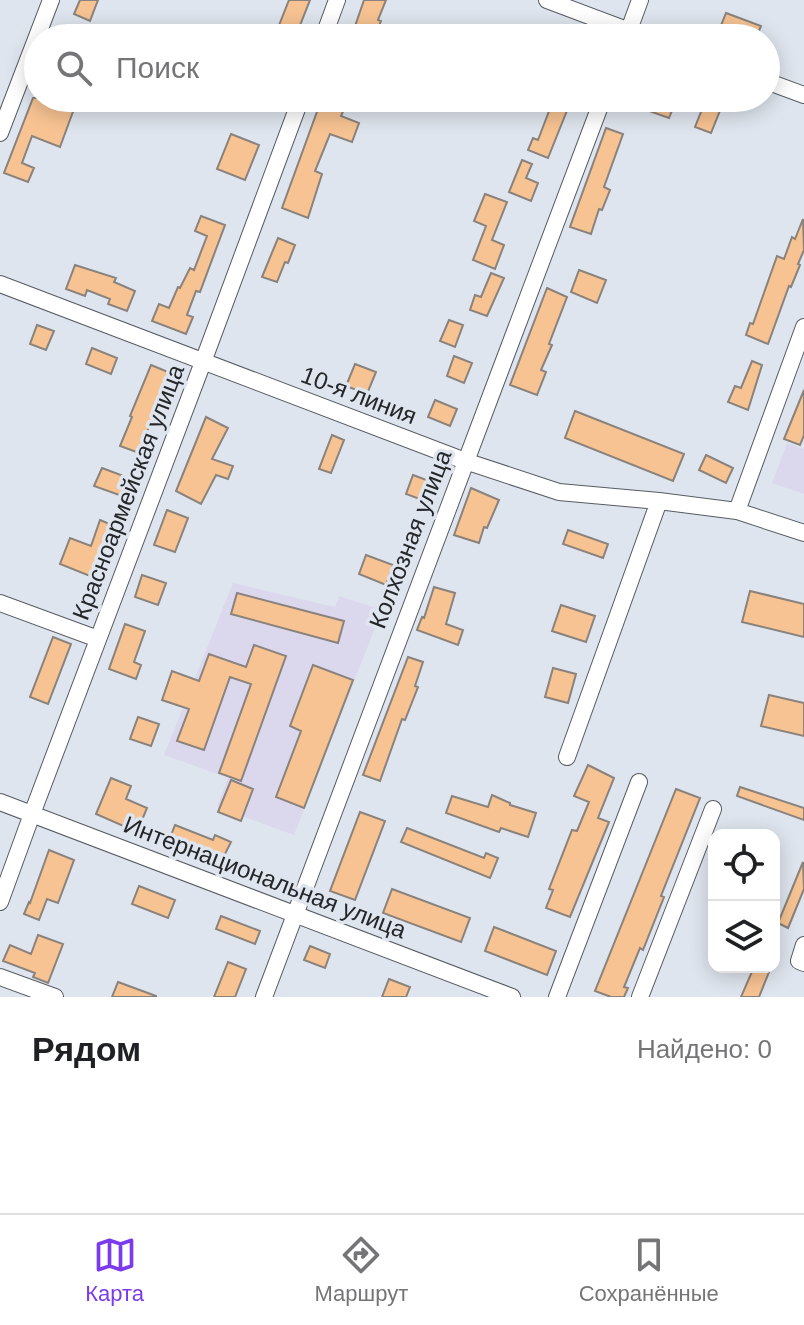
<!DOCTYPE html>
<html lang="ru">
<head>
<meta charset="utf-8">
<style>
	:root { --surface:#fff; --page:#f6f6f6; --text:#202124; --muted:#757577; --line:#e0e0e0; --accent:#7c3aed }
	body { margin:0; font-family:Helvetica,sans-serif; background:var(--page); color:var(--text) }
	.controls { position:absolute; right:24px; bottom:24px; display:grid; overflow:hidden; border-radius:16px; box-shadow:0 4px 20px #0003 }
	.controls button { width:72px; height:72px; display:grid; place-items:center; padding:0; border:0; border-bottom:2px solid var(--line); background:var(--surface); color:var(--text); font:40px sans-serif }
	.list { margin:0; padding:0; list-style:none }
	h2 { display:flex; justify-content:space-between; align-items:center; height:104px; margin:0; padding:0 32px; font-size:34px }
	h2 small { font-size:26px; font-weight:400; color:var(--muted) }
	.icon { flex:none; width:44px; height:44px; fill:none; stroke:currentColor; stroke-width:2; stroke-linecap:round; stroke-linejoin:round }
	.map { position:relative; flex:none; width:804px; height:997px; overflow:hidden }
	.search { position:absolute; background:var(--surface); box-shadow:0 4px 20px #0003; left:24px; right:24px; top:24px; height:88px; display:flex; align-items:center; gap:20px; box-sizing:border-box; padding:0 28px; border-radius:44px; color:var(--muted); font-size:30px }
	.sheet { height:216px; background:var(--surface) }
	nav { display:flex; justify-content:space-around; align-items:center; box-sizing:border-box; height:112px; border-top:2px solid var(--line); background:var(--surface); font-size:22px; color:var(--muted) }
	nav a { display:grid; justify-items:center; gap:4px }
	nav .on { color:var(--accent) }
	.map>svg:first-child { display:block }
	.industrial { fill:#dbd8ee }
	.building { fill:#f7c392; stroke:#8a827c; stroke-width:2 }
	.lines { fill:none; stroke-linecap:round; stroke-linejoin:round }
	.minor-casing { stroke:#575c63; stroke-width:18 }
	.minor { stroke:#fff; stroke-width:16 }
	.labels { text-anchor:middle; dominant-baseline:central; stroke-width:7; stroke-linejoin:round; paint-order:stroke }
	.street-label { font-size:24px; fill:#242629; stroke:#dfe5ee }
</style>
</head>
<body>
<div class="map">
<svg width="804" height="997" viewBox="0 0 804 997">
	<rect width="100%" height="100%" fill="#dfe5ee"/>
	<path class="industrial" d="M787,443L804,449V494L772,483Z
		M233,583L335,607L339,596L382,610L294,835L217,807L228,778L164,755Z"/>
	<path class="building" d="M80,0H98L90,21L74,14Z
		M289,0H310L295,38H274Z
		M364,0H386L378,20L381,21L374,38H351Z
		M726,13L761,26L756,38H716Z
		M33,98H78L60,147L32,136L22,163L34,168L28,182L4,173Z
		M322,98H349L341,116L359,123L352,142L330,134L315,171L322,174L308,218L282,208Z
		M554,98H572L548,158L528,150L533,138L538,140Z
		M654,98H677L669,118L649,111Z
		M705,102L721,108L711,133L695,127Z
		M606,128L623,134L604,187L610,190L602,210L599,209L591,234L570,227Z
		M231,134L259,145L245,180L217,169Z
		M522,160L532,164L526,178L538,183L531,201L509,192Z
		M485,194L507,202L492,240L504,245L495,269L473,260L486,226L474,221Z
		M201,216L225,225L200,292L196,291L187,315L193,317L186,334L152,321L159,304L169,308L178,287L180,288L190,268L194,270L207,236L195,231Z
		M803,219L804,250L798,264L800,265L791,287L789,286L768,344L746,335L750,323L753,324L777,256L784,259L792,237L795,239Z
		M278,238L295,245L288,263L285,262L277,282L262,277Z
		M75,265L116,278L114,282L135,291L127,311L108,304L110,299L87,290L85,296L66,289Z
		M579,270L606,280L597,303L571,292Z
		M491,273L504,278L487,316L470,310L475,295L481,297Z
		M547,288L567,297L549,344L552,345L541,370L546,372L537,395L510,385Z
		M449,320L463,325L455,347L440,341Z
		M37,325L54,331L46,350L30,344Z
		M92,348L117,358L111,374L86,364Z
		M454,356L472,363L464,383L447,376Z
		M752,361L762,365L748,410L728,402L735,386L741,388Z
		M355,364L376,372L367,394L346,386Z
		M151,365L173,374L153,426L150,424L139,453L120,446L132,417L130,416Z
		M804,390V435L800,445L784,439Z
		M435,400L457,409L450,426L428,417Z
		M575,411L684,454L673,481L565,438Z
		M206,417L228,428L212,459L233,466L228,479L216,475L201,504L176,491Z
		M332,435L344,440L331,473L319,469Z
		M706,455L733,468L726,483L699,470Z
		M102,468L129,478L122,496L94,486Z
		M413,475L432,482L425,501L406,494Z
		M471,488L499,500L487,528L484,527L479,543L454,535Z
		M167,510L188,518L175,552L154,545Z
		M100,520L119,528L100,580L60,564L70,538L91,546Z
		M568,530L608,544L603,558L563,544Z
		M366,555L393,565L386,585L359,574Z
		M142,575L166,583L158,605L135,597Z
		M434,587L455,593L446,624L463,630L458,645L417,630L422,617L424,618Z
		M750,591L804,604V637L742,622Z
		M237,593L344,621L338,643L231,614Z
		M561,605L595,616L586,642L552,631Z
		M125,624L145,631L134,662L141,665L136,679L109,669Z
		M53,637L71,644L48,704L30,697Z
		M254,645L286,656L241,781L219,773L251,684L230,677L204,750L177,741L189,709L162,700L172,671L199,681L209,654L246,667Z
		M408,657L423,662L415,686L418,687L405,720L402,719L380,781L363,775Z
		M313,665L353,680L304,808L276,797L301,731L290,726Z
		M553,668L576,674L568,703L545,697Z
		M769,695L804,703V736L761,726Z
		M138,717L159,724L151,746L130,739Z
		M588,765L614,778L598,818L609,822L570,917L546,908L553,890L549,889L572,830L577,831L589,802L574,796Z
		M111,778L131,786L126,799L147,808L137,832L96,814Z
		M231,780L253,789L241,821L218,812Z
		M740,787L804,808V820L737,796Z
		M676,789L700,798L661,896L664,897L643,950L640,948L624,987L628,988L624,997H611L595,991Z
		M492,795L510,803V805L536,813L528,837L501,828L499,832L446,813L452,796L488,807Z
		M360,812L385,821L355,900L330,891Z
		M175,825L213,840L215,835L231,842L221,862L196,850L194,853L168,843Z
		M407,828L484,858L486,853L498,858L490,878L401,842Z
		M49,850L74,860L58,903L47,899L39,920L24,914L29,902L30,903Z
		M803,862L804,889L788,928L778,923Z
		M139,886L175,900L168,918L132,904Z
		M392,889L470,918L461,942L383,913Z
		M221,916L260,931L255,944L216,929Z
		M494,927L556,951L547,975L485,951Z
		M38,935L63,944L48,983L33,977L35,973L3,961L10,945L31,954Z
		M310,946L330,954L325,968L304,960Z
		M228,962L246,969L235,997H214Z
		M754,967H771L759,997H741Z
		M389,979L410,987L406,997H382Z
		M118,982L156,996V997H112Z"/>
	<g class="lines">
		<g class="minor-casing">
			<path id="minor" d="M547,0L648,38
				M323,38L337,0
				M626,38L640,0
				M766,81L804,95
				M0,133L51,0
				M0,284L465,461L559,492L659,501L737,511L804,533
				M737,511L804,327
				M0,603L98,639
				M567,757L659,501
				M0,802L512,997
				M0,902L32,814L203,362L301,98
				M804,945L799,961L804,963
				M0,977L55,997
				M264,997L603,98
				M557,997L639,782
				M640,997L713,809"/>
		</g>
		<use href="#minor" class="minor"/>
	</g>
	<g class="labels">
		<g class="street-label">
			<text transform="translate(359 395) rotate(21)">10-я линия</text>
			<text transform="translate(128 492) rotate(-69)">Красноармейская улица</text>
			<text transform="translate(410 539) rotate(-69)">Колхозная улица</text>
			<text transform="translate(265 877) rotate(21)">Интернациональная улица</text>
		</g>
	</g>
</svg>
<div class="controls">
<button><svg class="icon" aria-label="locate" viewBox="0 0 24 24"><circle cx="12" cy="12" r="6"/><path d="M12 2v4M12 18v4M2 12h4M18 12h4"/></svg></button>
<button><svg class="icon" aria-label="layers" viewBox="0 0 24 24"><path d="M12 4l9 5-9 5-9-5zM3 14l9 5 9-5"/></svg></button>
</div>
<div class="search"><svg class="icon" aria-label="search" viewBox="0 0 24 24"><circle cx="10" cy="10" r="6"/><path d="M15 15l6 6"/></svg>Поиск</div>
</div>
<section class="sheet">
<h2>Рядом<small>Найдено: 0</small></h2>
<ul class="list">
</ul>
</section>
<nav>
<a class="on"><svg class="icon" aria-label="map" viewBox="0 0 24 24"><path d="M3 6l6-2 6 2 6-2v14l-6 2-6-2-6 2zM9 4v14M15 6v14"/></svg>Карта</a>
<a><svg class="icon" aria-label="directions" viewBox="0 0 24 24"><path d="M12 3l9 9-9 9-9-9zM9 14v-3h6M13 9l2 2-2 2"/></svg>Маршрут</a>
<a><svg class="icon" aria-label="saved" viewBox="0 0 24 24"><path d="M7 4h10v16l-5-4-5 4z"/></svg>Сохранённые</a>
</nav>
</body>
</html>
